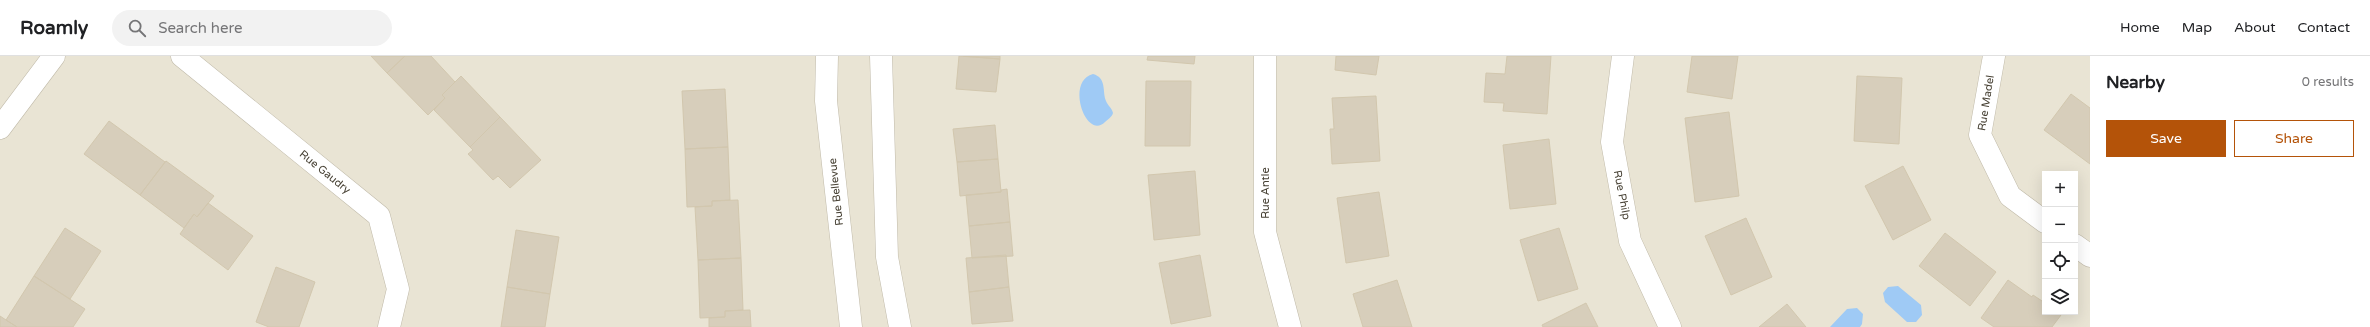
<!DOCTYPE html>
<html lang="en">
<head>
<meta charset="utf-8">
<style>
	:root { --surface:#fff; --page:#f2f2f2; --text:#202124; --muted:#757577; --line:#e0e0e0; --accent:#b45309 }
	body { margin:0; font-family:"Varela Round",sans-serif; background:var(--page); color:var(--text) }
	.controls { position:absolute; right:12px; bottom:12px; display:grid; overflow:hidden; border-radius:0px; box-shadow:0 4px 16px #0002 }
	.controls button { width:36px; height:36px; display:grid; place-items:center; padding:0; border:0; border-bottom:1px solid var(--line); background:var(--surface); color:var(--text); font:20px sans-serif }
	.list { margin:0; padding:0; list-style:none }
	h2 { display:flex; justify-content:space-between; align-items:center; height:52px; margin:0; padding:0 16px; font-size:17px }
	h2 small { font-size:13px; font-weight:400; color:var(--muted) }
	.actions { display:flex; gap:8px; padding:12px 16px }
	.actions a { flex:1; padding:9px 0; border:1px solid var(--accent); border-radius:0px; text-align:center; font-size:14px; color:var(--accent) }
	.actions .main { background:var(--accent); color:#fff }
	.icon { flex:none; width:22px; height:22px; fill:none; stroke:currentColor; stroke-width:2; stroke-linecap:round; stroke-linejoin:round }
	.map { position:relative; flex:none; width:2090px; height:271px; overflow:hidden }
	header { display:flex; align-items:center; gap:24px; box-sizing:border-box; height:56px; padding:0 20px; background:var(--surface); border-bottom:1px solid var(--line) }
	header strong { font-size:19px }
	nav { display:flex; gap:22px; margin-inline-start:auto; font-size:14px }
	.search { width:280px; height:36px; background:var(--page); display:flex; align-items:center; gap:10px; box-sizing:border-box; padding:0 14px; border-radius:22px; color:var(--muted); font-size:15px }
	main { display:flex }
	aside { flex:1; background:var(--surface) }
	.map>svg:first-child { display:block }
	.residential { fill:#e9e4d4; fill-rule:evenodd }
	.water { fill:#9fcaf5 }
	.building { fill:#d7cebb; stroke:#d2c7ae }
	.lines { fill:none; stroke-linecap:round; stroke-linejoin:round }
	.minor-casing { stroke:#c0baa9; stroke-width:23 }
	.minor { stroke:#fff; stroke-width:22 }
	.labels { text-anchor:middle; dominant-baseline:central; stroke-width:4; stroke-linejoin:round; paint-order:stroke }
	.street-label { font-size:11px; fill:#484235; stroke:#fff }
</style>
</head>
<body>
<header>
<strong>Roamly</strong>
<div class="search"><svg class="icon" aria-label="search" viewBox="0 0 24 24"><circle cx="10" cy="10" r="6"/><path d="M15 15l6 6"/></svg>Search here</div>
<nav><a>Home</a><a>Map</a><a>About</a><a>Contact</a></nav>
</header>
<main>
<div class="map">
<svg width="2090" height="271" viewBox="0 0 2090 271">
	<rect width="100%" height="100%" fill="#f4f1e7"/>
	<path class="residential" d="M0,0H2090V271H0ZM2045,118H2075V256H2045Z"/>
	<path class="water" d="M1093,18C1107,22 1102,35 1106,45C1108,50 1112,52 1113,57C1112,61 1108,63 1105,66C1086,85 1065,25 1093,18Z
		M1898,230L1921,249L1922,259L1916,266H1907L1885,246L1883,237L1888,231Z
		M1857,252L1863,258L1862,268L1860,271H1830L1847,253Z"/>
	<path class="building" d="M371,0H405L387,17Z
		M405,0H431L455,26L442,39L445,42L428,59L387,17Z
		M959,0L1000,3L996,36L956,33Z
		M963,0H1000V3Z
		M1148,0H1195L1194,8L1147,4Z
		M1336,0H1379L1376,19L1335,14Z
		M1507,0H1551L1547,58L1503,55L1504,47L1484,46L1486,17L1505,18Z
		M1692,0H1738L1732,43L1687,36Z
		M461,20L500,61L470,91L434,54L445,42L442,39Z
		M1857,20L1902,22L1899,88L1854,85Z
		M1146,25H1191L1190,90H1145Z
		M725,33L728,91L685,93L682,35Z
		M2071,38L2090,52V108L2044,74Z
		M1376,40L1380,105L1332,108L1330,73H1334L1332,42Z
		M1729,56L1739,140L1695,146L1685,62Z
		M500,61L541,104L510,132L498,120L493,124L468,98L473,94L470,91Z
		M109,65L165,106L140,139L84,98Z
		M995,69L998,103L957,106L953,73Z
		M1549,83L1556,148L1510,153L1503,89Z
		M728,91L730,144L712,145V150L687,151L685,93Z
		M998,103L1001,136L960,140L957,106Z
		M166,105L214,140L197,161L194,158L184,172L140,139Z
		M1903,110L1931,164L1893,184L1865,130Z
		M1195,115L1200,179L1154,184L1148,119Z
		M1007,133L1010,166L969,170L966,139L1001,136V134Z
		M1379,136L1389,200L1346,207L1337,142Z
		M738,144L741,202L698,204L695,151L712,150V145Z
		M208,147L253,180L228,214L180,178L194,158L197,161Z
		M1746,162L1772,221L1731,239L1705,180Z
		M1010,166L1013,200L972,202L969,170Z
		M65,172L101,195L70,243L34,220Z
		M1559,172L1578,233L1538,245L1520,184Z
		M516,174L559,181L550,238L507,231Z
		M1945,177L1996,216L1970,250L1919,210Z
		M1006,199L1009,231L969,236L966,202Z
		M1200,199L1211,260L1171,268L1159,207Z
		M741,202L743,254L725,255V261L700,262L698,204Z
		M276,211L315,226L299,271H269L256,266Z
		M34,220L85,253L73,271H17L6,264Z
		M1397,224L1412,271H1363L1353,238Z
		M2008,224L2032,241L2033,239L2045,247V256H2057L2061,259L2052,271H1994L1981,262Z
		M507,231L550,238L545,271H501Z
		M1009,231L1013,265L972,268L969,236Z
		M1586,247L1598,271H1543L1542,269Z
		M1787,248L1806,271H1759Z
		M750,254L751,271H709V262L725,261V255Z
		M0,260L6,264L17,271H0Z"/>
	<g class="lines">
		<g class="minor-casing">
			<path id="minor" d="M182,0L379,160L398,233L389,271
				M827,0L826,45L851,271
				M881,0L887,201L900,271
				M1265,0V176L1290,271
				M1623,0L1612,86L1630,185L1670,271
				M1994,0L1980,79L2010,140L2045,166
				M0,72L54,0
				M2075,189L2090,200"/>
		</g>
		<use href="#minor" class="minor"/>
	</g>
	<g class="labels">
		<g class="street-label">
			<text transform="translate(1986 47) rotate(-81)">Rue Madel</text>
			<text transform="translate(325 116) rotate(39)">Rue Gaudry</text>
			<text transform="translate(836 136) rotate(-96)">Rue Bellevue</text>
			<text transform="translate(1265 137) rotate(-90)">Rue Antle</text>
			<text transform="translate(1622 139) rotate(79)">Rue Philp</text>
		</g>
	</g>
</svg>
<div class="controls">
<button>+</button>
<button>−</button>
<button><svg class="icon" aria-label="locate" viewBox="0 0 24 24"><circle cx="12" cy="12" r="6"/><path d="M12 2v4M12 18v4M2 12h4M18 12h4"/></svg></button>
<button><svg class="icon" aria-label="layers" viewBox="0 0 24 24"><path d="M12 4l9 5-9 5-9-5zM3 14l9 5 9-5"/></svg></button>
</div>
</div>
<aside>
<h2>Nearby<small>0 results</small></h2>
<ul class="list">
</ul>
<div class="actions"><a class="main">Save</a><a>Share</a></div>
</aside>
</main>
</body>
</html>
